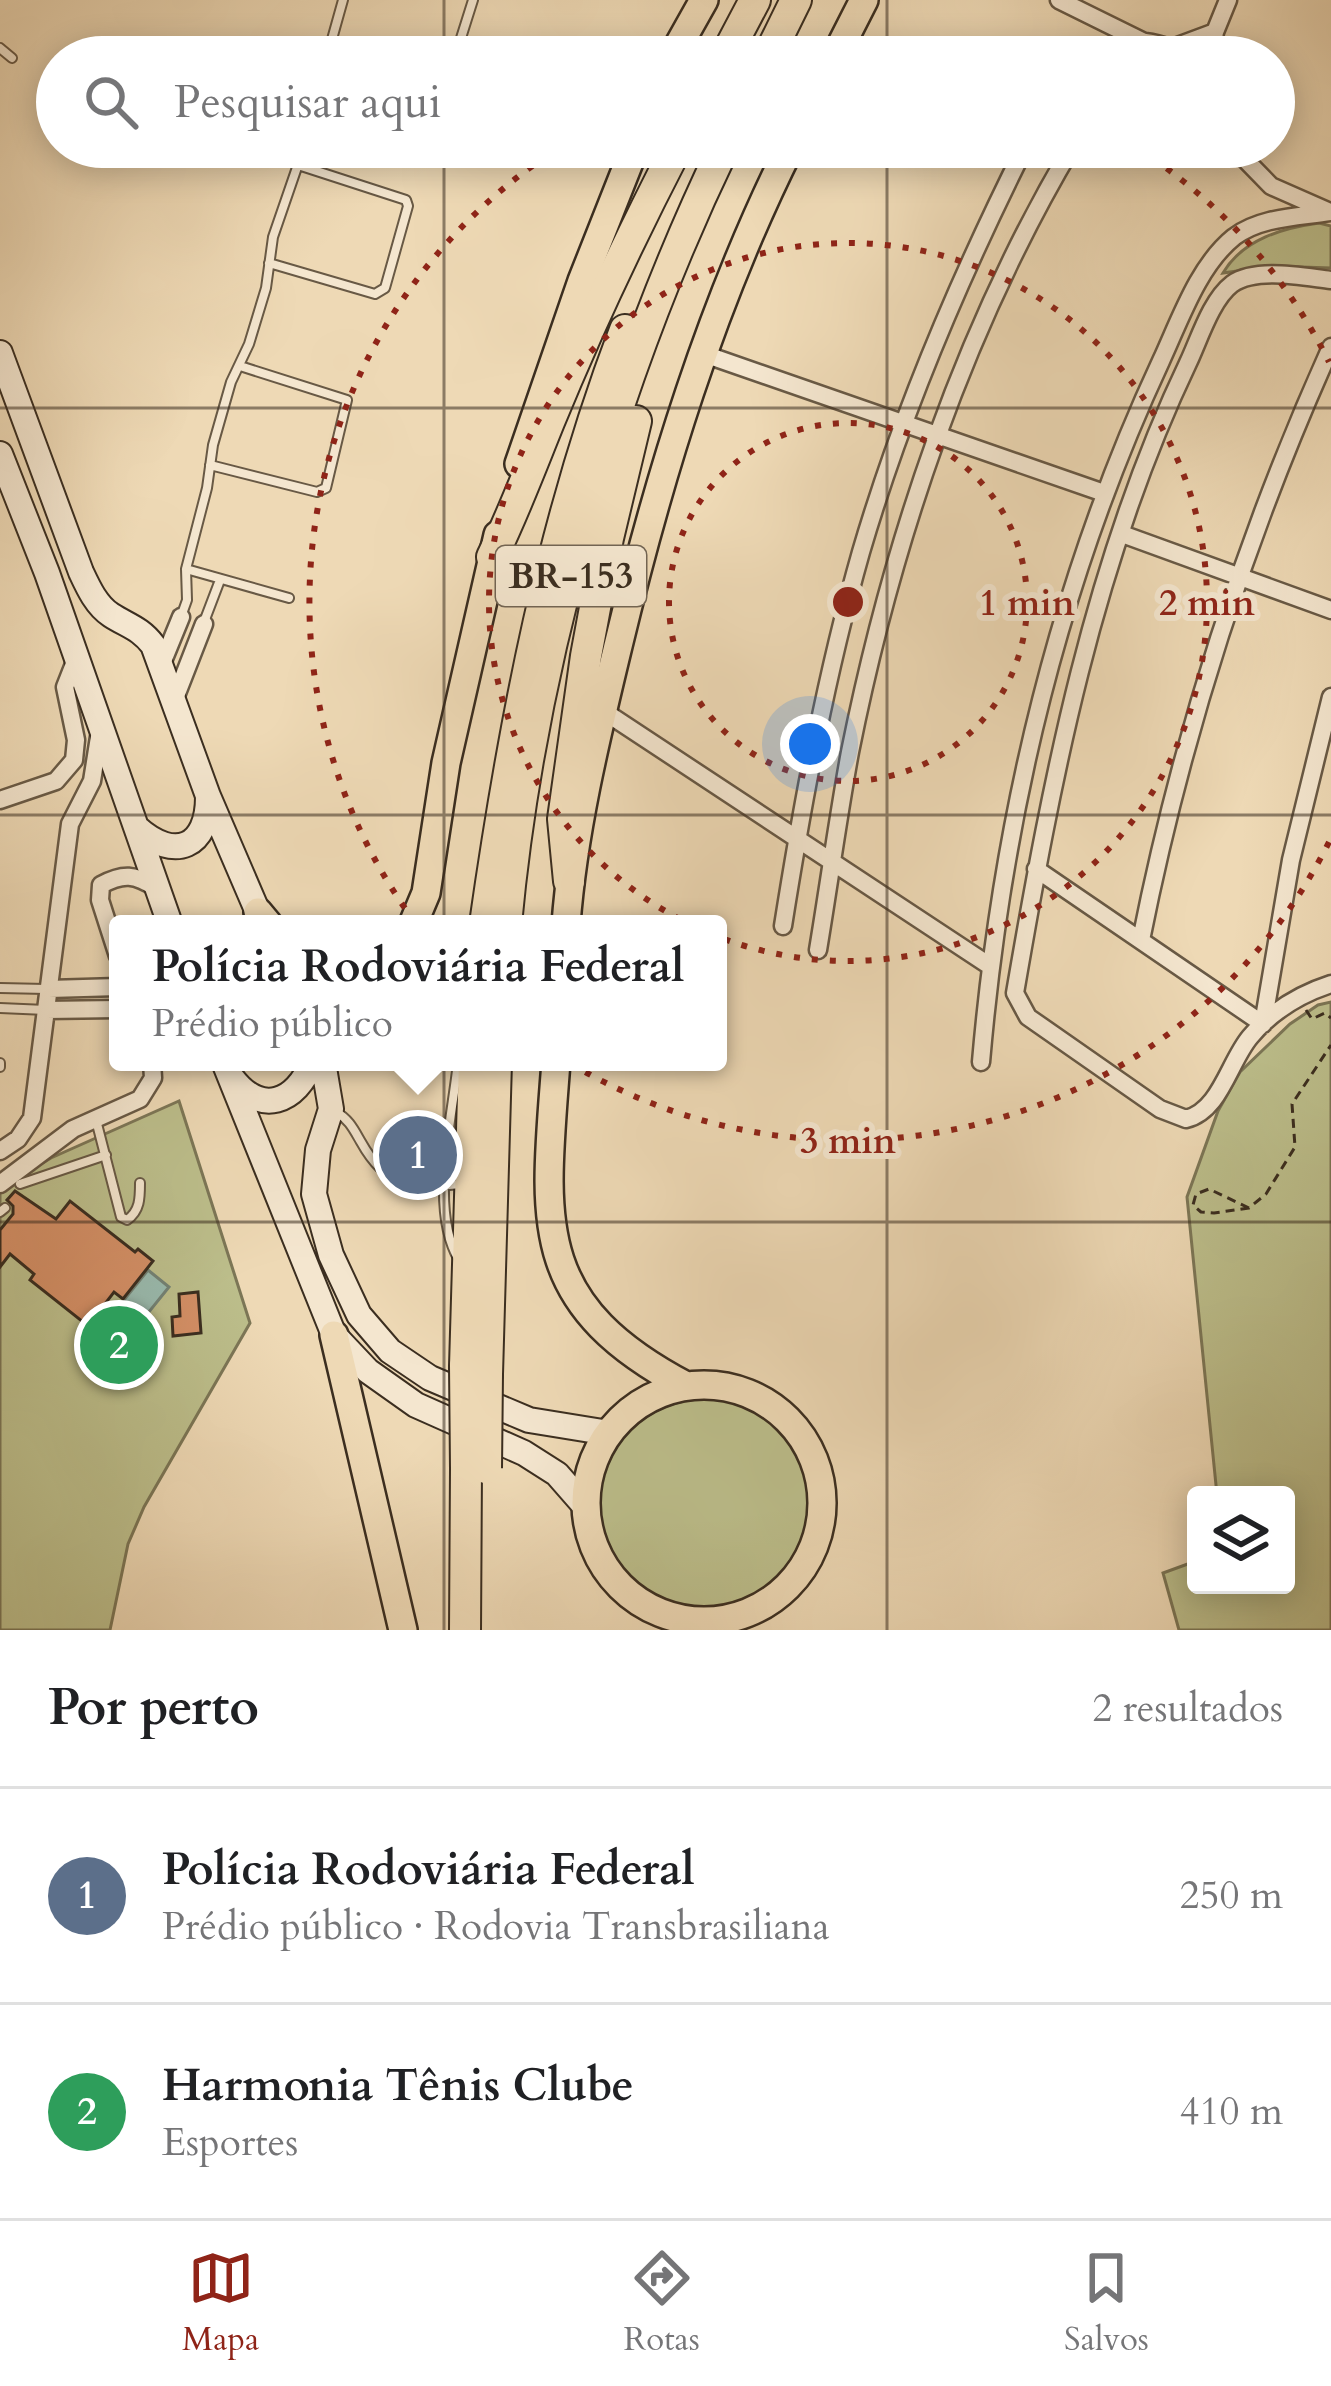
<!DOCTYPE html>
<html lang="pt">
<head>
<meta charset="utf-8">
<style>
	:root { --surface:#fff; --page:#f2f2f2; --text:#202124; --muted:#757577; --line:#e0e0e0; --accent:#8f2418 }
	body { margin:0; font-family:Cardo,serif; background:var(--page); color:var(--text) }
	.controls { position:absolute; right:36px; bottom:36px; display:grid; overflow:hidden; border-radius:12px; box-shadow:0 6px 30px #0003 }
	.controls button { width:108px; height:108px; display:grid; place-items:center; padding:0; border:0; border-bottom:3px solid var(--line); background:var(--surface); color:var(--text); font:60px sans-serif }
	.you { position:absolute; left:810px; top:744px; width:42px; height:42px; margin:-30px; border:9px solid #fff; border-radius:50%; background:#1a73e8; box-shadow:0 0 0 18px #1a73e833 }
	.badge { display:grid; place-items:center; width:78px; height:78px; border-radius:50%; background:var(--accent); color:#fff; font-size:39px; font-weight:700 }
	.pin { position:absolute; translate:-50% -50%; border:6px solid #fff; box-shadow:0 3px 12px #0006 }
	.popup { position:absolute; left:109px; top:915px; width:618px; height:156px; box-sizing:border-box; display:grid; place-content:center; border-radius:12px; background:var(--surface); filter:drop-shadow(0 3px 9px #0005); font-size:39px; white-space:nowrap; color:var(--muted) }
	.popup b { font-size:45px; color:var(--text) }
	.popup::after { content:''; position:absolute; left:50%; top:100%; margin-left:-24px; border:24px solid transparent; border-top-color:var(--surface) }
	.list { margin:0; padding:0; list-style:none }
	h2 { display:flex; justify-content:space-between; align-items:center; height:156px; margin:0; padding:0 48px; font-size:51px }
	h2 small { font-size:39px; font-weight:400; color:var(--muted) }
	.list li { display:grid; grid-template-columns:78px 1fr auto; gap:36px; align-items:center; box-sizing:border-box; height:216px; padding:0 48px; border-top:3px solid var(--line) }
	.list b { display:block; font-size:45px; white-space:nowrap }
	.list p { margin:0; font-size:39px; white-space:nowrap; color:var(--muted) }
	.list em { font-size:39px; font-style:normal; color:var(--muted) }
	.icon { flex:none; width:66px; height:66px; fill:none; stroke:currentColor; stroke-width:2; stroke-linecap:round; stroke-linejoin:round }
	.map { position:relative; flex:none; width:1331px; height:1630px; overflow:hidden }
	.search { position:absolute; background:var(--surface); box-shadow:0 6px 30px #0003; left:36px; right:36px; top:36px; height:132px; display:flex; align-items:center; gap:30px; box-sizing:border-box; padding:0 42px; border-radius:66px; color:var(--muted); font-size:45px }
	.sheet { height:588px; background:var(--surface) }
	nav { display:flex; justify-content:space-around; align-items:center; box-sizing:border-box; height:168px; border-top:3px solid var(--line); background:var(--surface); font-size:33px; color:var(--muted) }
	nav a { display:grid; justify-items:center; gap:6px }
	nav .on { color:var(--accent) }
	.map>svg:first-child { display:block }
	.green { fill:#bcbe8b; stroke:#7c7656; stroke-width:3 }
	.water { fill:#99baae; stroke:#738275; stroke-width:3 }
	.building { fill:#d38f66; stroke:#3b2e20; stroke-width:3 }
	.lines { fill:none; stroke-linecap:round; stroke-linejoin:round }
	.lane-casing { stroke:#685945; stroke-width:12 }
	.street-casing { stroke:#685945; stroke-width:21 }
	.secondary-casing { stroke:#3b2e20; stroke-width:28 }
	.primary-casing { stroke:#3b2e20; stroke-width:32 }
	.highway-casing { stroke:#3b2e20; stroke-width:34 }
	.path { stroke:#3b2e20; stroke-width:3; stroke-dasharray:9 6; stroke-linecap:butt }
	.lane { stroke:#f4e6cf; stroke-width:8 }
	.street { stroke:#f4e6cf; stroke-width:16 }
	.secondary { stroke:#f4e6cf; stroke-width:24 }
	.primary { stroke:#eed9b5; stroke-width:27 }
	.highway { stroke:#eed9b5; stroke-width:30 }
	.highway-bridge-casing { stroke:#3b2e20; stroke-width:34; stroke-linecap:butt }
	.highway-bridge { stroke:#eed9b5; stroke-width:30 }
	.grid { fill:none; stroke:#3b2e20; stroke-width:3; stroke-opacity:0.55 }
	.ring { fill:none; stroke:#8f2418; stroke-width:6; stroke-dasharray:6 12 }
	.labels { text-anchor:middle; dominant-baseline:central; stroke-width:12; stroke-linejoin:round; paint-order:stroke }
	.shield { fill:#f4e6cf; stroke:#726554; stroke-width:3 }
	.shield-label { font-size:36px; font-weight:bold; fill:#3b2e20 }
	.centre { fill:#8f2418; stroke:#f4e6cf; stroke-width:6 }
	.ring-label { font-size:36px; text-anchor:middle; font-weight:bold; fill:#8f2418; stroke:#f4e6cf; stroke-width:12; stroke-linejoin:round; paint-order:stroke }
</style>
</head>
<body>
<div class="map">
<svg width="1331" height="1630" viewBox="0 0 1331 1630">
	<rect width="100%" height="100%" fill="#eed9b5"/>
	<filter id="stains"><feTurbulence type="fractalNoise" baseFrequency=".00167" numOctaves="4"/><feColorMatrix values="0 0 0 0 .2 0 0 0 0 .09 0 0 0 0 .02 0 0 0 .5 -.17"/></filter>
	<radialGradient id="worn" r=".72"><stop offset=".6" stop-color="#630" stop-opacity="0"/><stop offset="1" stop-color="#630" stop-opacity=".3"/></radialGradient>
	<path class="green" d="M1319,223L1331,226V268L1272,266L1223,273C1243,239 1283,228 1319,223Z
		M1331,1002V1630H1179L1163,1573L1196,1561V1585H1286V1495H1217L1187,1197L1218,1111L1240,1072L1290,1024L1318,1005Z
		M179,1101L250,1323L144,1507L128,1544L110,1630H0V1189L51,1158Z
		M599 1505a106 106 0 1 1 212 0a106 106 0 1 1-212 0Z"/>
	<path class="water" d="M148,1270L169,1287L136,1328L115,1311Z"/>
	<path class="building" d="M409,1119H429V1124H436L435,1171L401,1170V1139L408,1140Z
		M15,1191L56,1219L70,1201L135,1252L138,1249L153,1261L123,1299L114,1292L88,1326L30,1280L34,1274L10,1254L0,1267V1230L13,1214V1206L7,1200Z
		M198,1292L201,1333L173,1336L172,1317L180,1316L179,1294Z"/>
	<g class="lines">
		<g class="lane-casing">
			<path id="lane" d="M0,48L12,58
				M327,57L343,0
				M455,57L473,0
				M269,263L375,294L385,288L408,206L406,200L298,165
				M210,465L317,492L326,488L347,400L240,366
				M289,598L186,569L207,488L213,445L231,382L249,344L266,288L273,237L304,147
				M182,614L187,600L186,569
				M204,622L220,580
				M0,988L46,989
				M0,1008L46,1010
				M458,1062C452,1120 429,1210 459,1260
				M0,1063V1067
				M336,1112C349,1119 354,1130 361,1142C386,1187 411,1189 461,1184
				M96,1120L121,1217L127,1220C140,1211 140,1198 140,1183
				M20,1184L106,1155
				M0,1212L5,1208"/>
		</g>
		<g class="street-casing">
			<path id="street" d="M1059,0L1146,43
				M1172,48L1215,32
				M1099,57C1116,36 1163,37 1180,57
				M1211,57L1215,32L1228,0
				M1233,147L1271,186L1330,212
				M1331,280C1304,277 1256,267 1232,284C1211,300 1199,340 1188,363C1093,562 1052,778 1015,993L1028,1017L1160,1109L1186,1119C1220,1111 1229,1062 1250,1037C1271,1012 1300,994 1331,984
				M704,354L1104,493
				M1122,534L1331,610
				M161,666L181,617
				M174,701L204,624
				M602,710L990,966
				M0,800L56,781L74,760L76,740L65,687L76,659
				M1036,869L1263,1024L1291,860L1331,697
				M101,885L100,900L118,956
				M101,885C123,873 135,874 156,888
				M783,926C803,800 826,675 861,552C902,412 960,277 1025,147
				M1141,940C1182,734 1245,538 1331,347
				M818,950C829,884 838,817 850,752C892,542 963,331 1072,147
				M49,989L118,987
				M46,1010L118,1009
				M981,1062C1002,819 1058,582 1161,361C1180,320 1198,266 1234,237C1260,217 1298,217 1330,212
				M0,1151L18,1139L32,1118L70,824L92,781L99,737
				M0,1184L73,1129L140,1099L153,1078L152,1062"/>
		</g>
		<g class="secondary-casing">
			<path id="secondary" d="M0,353L81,572C88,587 96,605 111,615C128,626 140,628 153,645L208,796L263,924
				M0,454L47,573L170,924
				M137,828C175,862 208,847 208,797
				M224,1062L334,1335L368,1371L416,1405L524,1453L557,1474L585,1506
				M323,1062L331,1109L318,1150L314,1194L331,1255L359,1315L390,1351L430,1378L529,1420L609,1433
				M232,1078C261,1116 296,1103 312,1062"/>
		</g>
		<g class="primary-casing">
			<path id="primary" d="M672,57L704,0
				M835,57L864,0
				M519,464L582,281L635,147
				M258,912L268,924
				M413,924L426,893L446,763L498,535
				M566,924C573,831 596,737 618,646C659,476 711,305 790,147
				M556,1062C544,1221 529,1303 686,1386
				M334,1335L403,1630
				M586 1503a118 118 0 1 1 236 0a118 118 0 1 1-236 0Z"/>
		</g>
		<g class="highway-casing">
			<path id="highway" d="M725,57L755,0
				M768,57L796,0
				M492,557C514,512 530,469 549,422C587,329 631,236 677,147
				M569,881L563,819L586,656L608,538L636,421
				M485,924C514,721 552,522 625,330
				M506,924C530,665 611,381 724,147
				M465,1366L474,1062
				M487,1374L496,1062
				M465,1630L466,1469"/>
		</g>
		<path class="path" d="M1306,1010L1312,1019L1325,1013L1331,1018
			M1249,1208L1209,1189L1196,1194L1193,1205L1201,1212L1214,1213L1249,1208L1266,1194L1295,1147L1292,1104L1331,1045"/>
		<use href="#lane" class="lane"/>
		<use href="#street" class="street"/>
		<use href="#secondary" class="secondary"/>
		<use href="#primary" class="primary"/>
		<use href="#highway" class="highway"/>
		<g class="highway-bridge-casing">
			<path id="highway-bridge" d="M465,1366L466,1469
				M486,1468L487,1374"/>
		</g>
		<use href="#highway-bridge" class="highway-bridge"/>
	</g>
	<path class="grid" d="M444,0V57M887,0V57M444,147V1630M887,147V1630M0,408H1331M0,815H1331M0,1222H1331"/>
	<g class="ring">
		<circle cx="848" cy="602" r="179"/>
		<circle cx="848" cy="602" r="359"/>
		<path d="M1329 842A538 538 0 1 1 559 148M1137 148A538 538 0 0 1 1329 362"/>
	</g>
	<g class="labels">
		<rect class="shield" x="496" y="546" width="150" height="60" rx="9"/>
		<g class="shield-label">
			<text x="571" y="576">BR-153</text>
		</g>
	</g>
	<circle cx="848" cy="602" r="18" class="centre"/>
	<g class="ring-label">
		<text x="1027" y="615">1 min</text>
		<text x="1207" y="615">2 min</text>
		<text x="848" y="1153">3 min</text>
	</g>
	<rect width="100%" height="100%" filter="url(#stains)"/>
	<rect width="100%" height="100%" fill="url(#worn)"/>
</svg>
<div class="controls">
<button><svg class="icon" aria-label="layers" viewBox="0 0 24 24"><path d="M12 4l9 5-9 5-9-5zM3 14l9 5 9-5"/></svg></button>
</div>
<div class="you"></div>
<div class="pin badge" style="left:418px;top:1155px;background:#5c6f8a">1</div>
<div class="popup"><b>Polícia Rodoviária Federal</b>Prédio público</div>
<div class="pin badge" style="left:119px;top:1345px;background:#2e9e5b">2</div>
<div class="search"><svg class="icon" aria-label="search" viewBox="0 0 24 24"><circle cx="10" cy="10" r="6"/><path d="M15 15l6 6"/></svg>Pesquisar aqui</div>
</div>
<section class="sheet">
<h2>Por perto<small>2 resultados</small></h2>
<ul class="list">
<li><span class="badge" style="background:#5c6f8a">1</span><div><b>Polícia Rodoviária Federal</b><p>Prédio público · Rodovia Transbrasiliana</p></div><em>250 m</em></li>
<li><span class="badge" style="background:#2e9e5b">2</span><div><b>Harmonia Tênis Clube</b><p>Esportes</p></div><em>410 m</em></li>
</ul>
</section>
<nav>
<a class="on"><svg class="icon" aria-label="map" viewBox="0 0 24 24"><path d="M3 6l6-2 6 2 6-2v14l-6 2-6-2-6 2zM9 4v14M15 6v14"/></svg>Mapa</a>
<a><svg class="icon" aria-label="directions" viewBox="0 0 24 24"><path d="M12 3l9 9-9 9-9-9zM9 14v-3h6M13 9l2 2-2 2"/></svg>Rotas</a>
<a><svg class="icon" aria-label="saved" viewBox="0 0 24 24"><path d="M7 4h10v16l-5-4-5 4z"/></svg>Salvos</a>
</nav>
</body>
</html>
